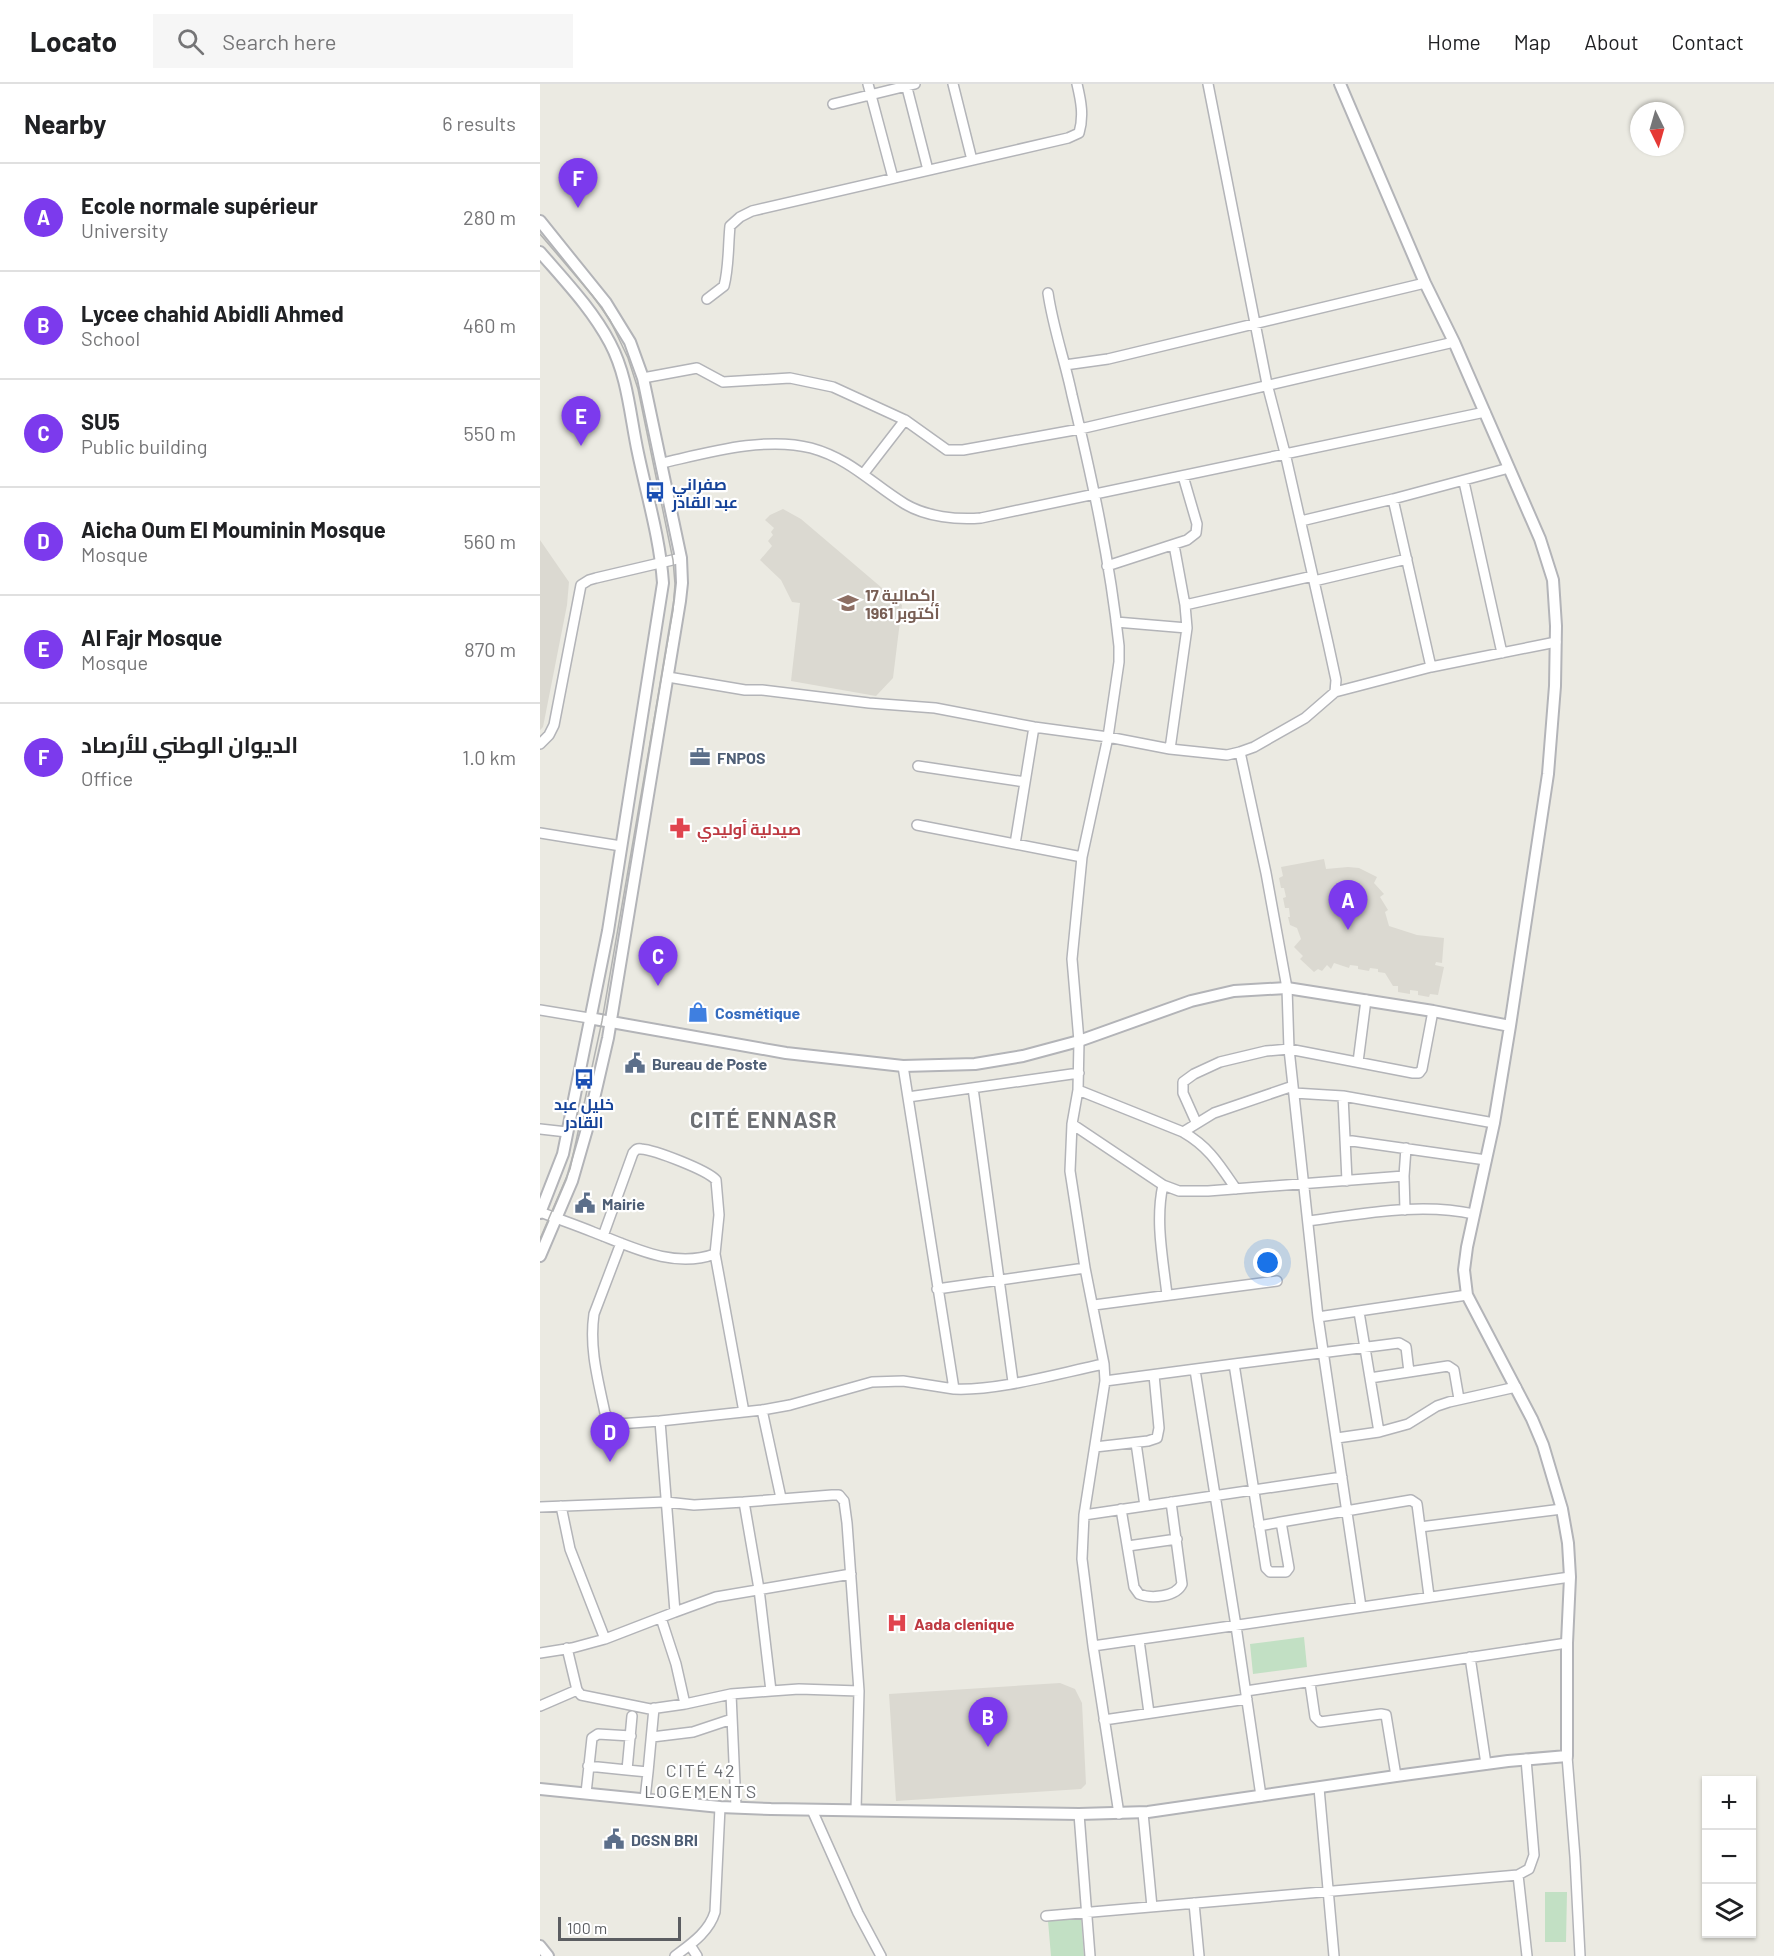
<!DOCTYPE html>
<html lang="en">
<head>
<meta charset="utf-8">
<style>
	:root { --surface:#fff; --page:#f6f6f6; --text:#202124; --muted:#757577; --line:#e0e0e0; --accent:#7c3aed }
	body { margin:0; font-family:Barlow,Cairo,sans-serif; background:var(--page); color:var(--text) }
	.controls { position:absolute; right:18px; bottom:18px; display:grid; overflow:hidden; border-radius:0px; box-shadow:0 2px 4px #0004 }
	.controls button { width:54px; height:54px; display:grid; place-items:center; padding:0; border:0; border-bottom:2px solid var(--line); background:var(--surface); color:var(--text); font:30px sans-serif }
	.compass { position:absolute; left:1090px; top:18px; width:54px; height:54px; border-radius:50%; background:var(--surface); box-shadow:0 2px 4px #0004; rotate:175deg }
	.scale { position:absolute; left:18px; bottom:15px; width:123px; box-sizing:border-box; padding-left:6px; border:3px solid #5b5d61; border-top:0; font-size:16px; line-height:21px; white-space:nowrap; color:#5b5d61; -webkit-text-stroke:4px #fff; paint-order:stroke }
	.you { position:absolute; left:728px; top:1179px; width:21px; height:21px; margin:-15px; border:4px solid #fff; border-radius:50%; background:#1a73e8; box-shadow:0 0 0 9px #1a73e833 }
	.badge { display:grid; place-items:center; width:39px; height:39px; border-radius:50%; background:var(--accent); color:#fff; font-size:20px; font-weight:700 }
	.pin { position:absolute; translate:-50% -50px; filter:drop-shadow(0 2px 3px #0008) }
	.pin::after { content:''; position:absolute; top:32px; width:21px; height:18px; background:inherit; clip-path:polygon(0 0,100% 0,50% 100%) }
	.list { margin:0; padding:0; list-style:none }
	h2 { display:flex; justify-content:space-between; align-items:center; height:78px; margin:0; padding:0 24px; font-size:26px }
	h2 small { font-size:20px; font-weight:400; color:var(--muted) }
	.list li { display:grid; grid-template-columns:39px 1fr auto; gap:18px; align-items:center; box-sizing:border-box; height:108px; padding:0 24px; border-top:2px solid var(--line) }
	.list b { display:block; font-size:22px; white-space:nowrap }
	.list p { margin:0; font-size:20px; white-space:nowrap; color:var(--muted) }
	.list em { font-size:20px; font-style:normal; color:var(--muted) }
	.icon { flex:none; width:33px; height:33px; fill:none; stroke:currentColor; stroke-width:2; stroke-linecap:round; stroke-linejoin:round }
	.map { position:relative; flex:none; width:1234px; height:1872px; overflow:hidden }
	header { display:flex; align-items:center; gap:36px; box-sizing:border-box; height:84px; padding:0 30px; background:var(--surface); border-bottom:2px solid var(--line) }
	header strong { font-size:28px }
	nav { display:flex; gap:33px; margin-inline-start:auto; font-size:21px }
	.search { width:420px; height:54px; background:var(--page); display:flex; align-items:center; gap:15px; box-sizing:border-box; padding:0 21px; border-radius:0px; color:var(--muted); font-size:22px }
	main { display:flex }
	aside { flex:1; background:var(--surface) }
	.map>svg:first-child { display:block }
	.education { fill:#dbd9d1 }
	.green { fill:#c2e0c4 }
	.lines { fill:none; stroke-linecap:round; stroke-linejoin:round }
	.minor-casing { stroke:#b3b4b8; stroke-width:12 }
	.tertiary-casing { stroke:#b3b4b8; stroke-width:14 }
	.minor { stroke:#fff; stroke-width:9 }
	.tertiary { stroke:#fff; stroke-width:10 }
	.tram { stroke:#b2b3b3; stroke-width:1.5 }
	.labels { text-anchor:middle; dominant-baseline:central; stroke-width:4.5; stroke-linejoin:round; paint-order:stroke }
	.transit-label { font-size:16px; font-weight:bold; fill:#164399; stroke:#fff; text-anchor:start }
	.education-label { font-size:16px; font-weight:bold; fill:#785e54; stroke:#fff; text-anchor:start }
	.service-label { font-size:16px; font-weight:bold; fill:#4e5e75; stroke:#fff; text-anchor:start }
	.health-label { font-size:16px; font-weight:bold; fill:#be3a42; stroke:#fff; text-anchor:start }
	.shop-label { font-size:16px; font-weight:bold; fill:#366cbe; stroke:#fff; text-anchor:start }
	.neighbourhood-label { font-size:18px; letter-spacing:1.5px; fill:#6c6f73; stroke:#fff }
	.district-label { font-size:22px; font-weight:bold; letter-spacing:1.5px; fill:#6c6f73; stroke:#fff }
</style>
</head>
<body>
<header>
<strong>Locato</strong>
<div class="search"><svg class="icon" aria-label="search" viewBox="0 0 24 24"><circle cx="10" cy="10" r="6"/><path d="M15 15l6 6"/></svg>Search here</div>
<nav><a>Home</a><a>Map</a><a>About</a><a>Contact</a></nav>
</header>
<main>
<aside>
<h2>Nearby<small>6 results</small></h2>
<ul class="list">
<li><span class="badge">A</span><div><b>Ecole normale supérieur</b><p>University</p></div><em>280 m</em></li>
<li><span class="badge">B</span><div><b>Lycee chahid Abidli Ahmed</b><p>School</p></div><em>460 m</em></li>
<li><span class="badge">C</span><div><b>SU5</b><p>Public building</p></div><em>550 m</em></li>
<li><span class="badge">D</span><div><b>Aicha Oum El Mouminin Mosque</b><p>Mosque</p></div><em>560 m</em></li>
<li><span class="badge">E</span><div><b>Al Fajr Mosque</b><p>Mosque</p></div><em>870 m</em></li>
<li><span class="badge">F</span><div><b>الديوان الوطني للأرصاد</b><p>Office</p></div><em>1.0 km</em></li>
</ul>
</aside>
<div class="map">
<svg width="1234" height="1872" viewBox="0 0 1234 1872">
	<rect width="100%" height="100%" fill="#ebeae2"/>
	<path class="education" d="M243,425L261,435L362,521L353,594L336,612L251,597L260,519L252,518L241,496L220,476L232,462L228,457L233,451L231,448L234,444L225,436L230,431Z
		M0,456L29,498L27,521L3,643L0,646Z
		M784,775L786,785L808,783L819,784L837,793L834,799L844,810L840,813L848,826L845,828L849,842L877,851L904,854L902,879L896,878L895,881L904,883L898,911L890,910L889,913L878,911V907L870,906V910L858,908V902H853L845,889L838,888V885L830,884L829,887L818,885V882L810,881L809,884L794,879L791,885L787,881L782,887L778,885L774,888L760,875L763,872L754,863L761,855L757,844L750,841L748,833H750L749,824H745L743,814L746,813L744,804H741L739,794L743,792L741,783Z
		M520,1599L535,1605L542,1619L546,1700L541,1705L356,1717L349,1610Z"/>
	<path class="green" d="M764,1553L767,1583L713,1590L710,1560Z
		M1005,1808H1027L1026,1858H1005Z
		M541,1834L544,1872H511L508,1837Z"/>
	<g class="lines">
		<g class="minor-casing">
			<path id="minor" d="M328,0L353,94
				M366,0L388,86
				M413,0L432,76
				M293,20L375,0
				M167,215L184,202C189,183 188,162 190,142L200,133L212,127L528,54L539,49C544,32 541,17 537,0
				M525,281L568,275L885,199
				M103,294L157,284L183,298L250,294L293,303L365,336
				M122,379C167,369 225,352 271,364C311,375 332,400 365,420C387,433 417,436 441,434L945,328
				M324,389L365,336L407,366H423L540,345L914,258
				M924,398L962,569
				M853,415L969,384
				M761,437L853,415L891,583
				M634,461L645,521L647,544
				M567,482L647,456L656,449L657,440L643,392
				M774,497L867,475
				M645,521L773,492
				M576,538L647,544L630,665
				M128,593L205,606H222L329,619L395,624L494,643L568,653L630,665L687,671L700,668L714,663L765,634L795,608L796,596L788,559L745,369L727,300L668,0
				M795,608L891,583L1016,558
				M0,660L9,651L14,641L41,501L49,496L56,494L141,474
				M700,668L726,789L747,904L749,965L778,1233L821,1523
				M378,682L485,698
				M377,741L542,773
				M0,749L81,762
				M475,760L494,643
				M0,926L49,934
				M818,978L826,916
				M363,982L414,1305C459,1307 519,1289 564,1280L545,1184L530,1087L532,1040L538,1006L539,957L532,875L542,773L568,653L579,578V562C570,477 552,394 532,311C525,277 513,244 508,209
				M433,1004L473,1298
				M538,1006L643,1048C669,1063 679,1080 696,1105
				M754,1009L803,1012L954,1039
				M803,1012L807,1097
				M368,1013L539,989
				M656,1038L643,1009V998L654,990L680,978L726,967L749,965L873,989H879L882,985L893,927
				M532,1040L623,1101L639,1107H668L864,1092
				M0,1045L27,1048
				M643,1048L674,1029L753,1002
				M805,1056L946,1076
				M623,1101C615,1137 623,1175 627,1211
				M865,1126L864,1092L866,1064
				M0,1128C18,1135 36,1141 53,1148C92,1163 133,1185 175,1170
				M768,1137C822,1130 880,1118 934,1130
				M63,1152L93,1069C96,1066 96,1064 101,1065C115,1066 167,1086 176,1096L179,1131L175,1170L204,1328
				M81,1159L54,1230C49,1264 58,1296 65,1329L71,1337L78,1340L120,1337
				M397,1205L545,1184
				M554,1221L737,1197
				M778,1233L927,1211
				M564,1280L565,1297L544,1431L542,1475L553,1562L579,1730
				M694,1280L859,1259L866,1263L869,1288L908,1282L914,1286L919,1315
				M655,1286L696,1542L721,1712
				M830,1294L869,1288
				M565,1297L694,1280L726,1484L730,1488H746L749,1484L741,1438L719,1442
				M222,1326L250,1321L332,1298L363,1297L414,1305
				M839,1348L868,1340L897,1322L909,1318L976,1303
				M797,1354L839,1348L819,1228
				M596,1359L605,1422
				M555,1363L608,1357L617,1354L619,1344L614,1291
				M241,1414L222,1326L120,1337L135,1528L176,1513L311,1490
				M204,1418L292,1411H299L304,1417L307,1439L319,1607
				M21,1422L30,1465L65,1555L135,1528
				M0,1423L126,1418L154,1421L204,1418L219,1505L231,1607L259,1605L319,1607L316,1726
				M581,1425L594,1503L599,1510C611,1515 636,1513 642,1500L631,1418
				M544,1431L802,1393
				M741,1438L871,1416L877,1420L889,1512
				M880,1443L1022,1425
				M588,1462L637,1455
				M121,1534L136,1580L145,1620
				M599,1556L609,1629
				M553,1562L1030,1493
				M27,1564L37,1606L41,1611L110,1625L145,1620L191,1610L231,1607
				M0,1569L32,1564L65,1555
				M930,1573L946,1680
				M770,1599L775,1633L780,1638L841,1630L846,1631L856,1692
				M706,1607L1027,1559
				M191,1610L196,1723
				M0,1622L37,1606
				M92,1632L87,1686L108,1688L105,1715
				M564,1636L707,1615
				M112,1653L153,1648L192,1635
				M1027,1672L1035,1773L1040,1872
				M986,1675L994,1771L989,1785L978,1791L987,1872
				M48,1682L87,1686
				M108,1688L114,1624
				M779,1704L794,1872
				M46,1709L52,1654L58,1650L91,1652
				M272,1726L318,1829L341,1872
				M603,1729L612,1823
				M539,1730L550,1872
				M654,1819L659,1872
				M506,1832L978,1791
				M150,1861L157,1872
				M135,1872C151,1860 169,1848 175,1828L180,1723"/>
		</g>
		<g class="tertiary-casing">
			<path id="tertiary" d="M0,137L66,219L90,258L103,294L141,474L142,499L140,517L68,954L47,1045L32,1097L0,1172
				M0,168C25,197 52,225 70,259C88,293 90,332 98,369C107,412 120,455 123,499L68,847L23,1070L0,1129
				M49,934L246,969L363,982L435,980L483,972L539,957L651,917L694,907L747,904L893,927L970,942
				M0,1705L180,1723L231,1725L539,1730L608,1728L856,1692L968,1677L1027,1672V1559L1030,1493L1028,1459L1022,1425L1003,1361L992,1335L927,1211L924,1186L927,1163L954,1039L970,942L1008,690L1015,602L1016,542L1013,496L1000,455L914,258L885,199L800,0
				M0,1862L8,1872"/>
		</g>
		<use href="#minor" class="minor"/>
		<use href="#tertiary" class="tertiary"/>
		<path class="tram" d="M0,150L52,211L70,236L88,274L98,305L133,476L135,500L133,526L62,937L30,1085L0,1155"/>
	</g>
	<defs>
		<g id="bus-bare" transform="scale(1.62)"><path d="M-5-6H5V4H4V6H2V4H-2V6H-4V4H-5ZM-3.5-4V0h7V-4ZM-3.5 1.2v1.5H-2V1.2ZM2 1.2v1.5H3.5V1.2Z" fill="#1a4fb4" stroke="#fff" stroke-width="2.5" paint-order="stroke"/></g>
		<g id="school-bare" transform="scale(1.62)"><path d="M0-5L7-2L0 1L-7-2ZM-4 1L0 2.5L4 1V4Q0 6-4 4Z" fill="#8d6e63" stroke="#fff" stroke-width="2.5" paint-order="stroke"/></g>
		<g id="office-bare" transform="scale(1.62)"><path d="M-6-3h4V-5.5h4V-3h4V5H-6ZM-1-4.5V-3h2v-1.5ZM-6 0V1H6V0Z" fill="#5c6f8a" stroke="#fff" stroke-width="2.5" paint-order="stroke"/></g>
		<g id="pharmacy-bare" transform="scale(1.62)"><path d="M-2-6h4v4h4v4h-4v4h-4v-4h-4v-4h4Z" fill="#e0444e" stroke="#fff" stroke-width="2.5" paint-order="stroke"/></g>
		<g id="shop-bare" transform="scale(1.62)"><path d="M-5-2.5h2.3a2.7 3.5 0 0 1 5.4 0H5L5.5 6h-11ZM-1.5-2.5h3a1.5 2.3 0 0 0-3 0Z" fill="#3f7fe0" stroke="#fff" stroke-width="2.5" paint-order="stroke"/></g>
		<g id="civic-bare" transform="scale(1.62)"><path d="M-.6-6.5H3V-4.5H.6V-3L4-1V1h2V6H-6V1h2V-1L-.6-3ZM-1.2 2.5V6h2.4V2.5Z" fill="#5c6f8a" stroke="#fff" stroke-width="2.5" paint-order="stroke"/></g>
		<g id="hospital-bare" transform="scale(1.62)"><path d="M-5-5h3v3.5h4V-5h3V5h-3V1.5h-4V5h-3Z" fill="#e0444e" stroke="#fff" stroke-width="2.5" paint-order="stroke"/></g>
	</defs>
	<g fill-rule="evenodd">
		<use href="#bus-bare" x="115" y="408"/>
		<use href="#school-bare" x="308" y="519"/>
		<use href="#office-bare" x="160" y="673"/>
		<use href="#pharmacy-bare" x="140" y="744"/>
		<use href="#shop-bare" x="158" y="928"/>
		<use href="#civic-bare" x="95" y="979"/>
		<use href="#bus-bare" x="44" y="995"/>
		<use href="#civic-bare" x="45" y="1119"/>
		<use href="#hospital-bare" x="357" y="1539"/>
		<use href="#civic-bare" x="74" y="1755"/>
	</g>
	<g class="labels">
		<g class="transit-label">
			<text x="132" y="399">صفراني<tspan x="132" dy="18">عبد القادر</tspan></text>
			<text x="44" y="1019" text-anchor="middle">خليل عبد<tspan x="44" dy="18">القادر</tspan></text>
		</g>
		<g class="education-label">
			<text x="325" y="510">إكمالية 17<tspan x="325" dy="18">أكتوبر 1961</tspan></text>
		</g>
		<g class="service-label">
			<text x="177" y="673">FNPOS</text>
			<text x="112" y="979">Bureau de Poste</text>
			<text x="62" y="1119">Mairie</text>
			<text x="91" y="1755">DGSN BRI</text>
		</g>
		<g class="health-label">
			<text x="157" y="744">صيدلية أوليدي</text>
			<text x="374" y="1539">Aada clenique</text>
		</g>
		<g class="shop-label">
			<text x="175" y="928">Cosmétique</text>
		</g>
		<g class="neighbourhood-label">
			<text x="161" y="1686">CITÉ 42<tspan x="161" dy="21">LOGEMENTS</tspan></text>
		</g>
		<g class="district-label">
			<text x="224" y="1035">CITÉ ENNASR</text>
		</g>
	</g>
</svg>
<div class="controls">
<button>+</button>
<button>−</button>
<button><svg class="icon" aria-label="layers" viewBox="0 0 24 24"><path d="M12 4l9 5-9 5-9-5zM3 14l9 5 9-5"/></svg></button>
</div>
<svg class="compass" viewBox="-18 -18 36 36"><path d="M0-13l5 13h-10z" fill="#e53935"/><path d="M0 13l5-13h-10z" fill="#757577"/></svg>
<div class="scale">100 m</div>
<div class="you"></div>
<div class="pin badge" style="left:808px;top:846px">A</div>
<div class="pin badge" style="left:448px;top:1663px">B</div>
<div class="pin badge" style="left:118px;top:902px">C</div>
<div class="pin badge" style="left:70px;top:1378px">D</div>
<div class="pin badge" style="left:41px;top:362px">E</div>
<div class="pin badge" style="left:38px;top:124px">F</div>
</div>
</main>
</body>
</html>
